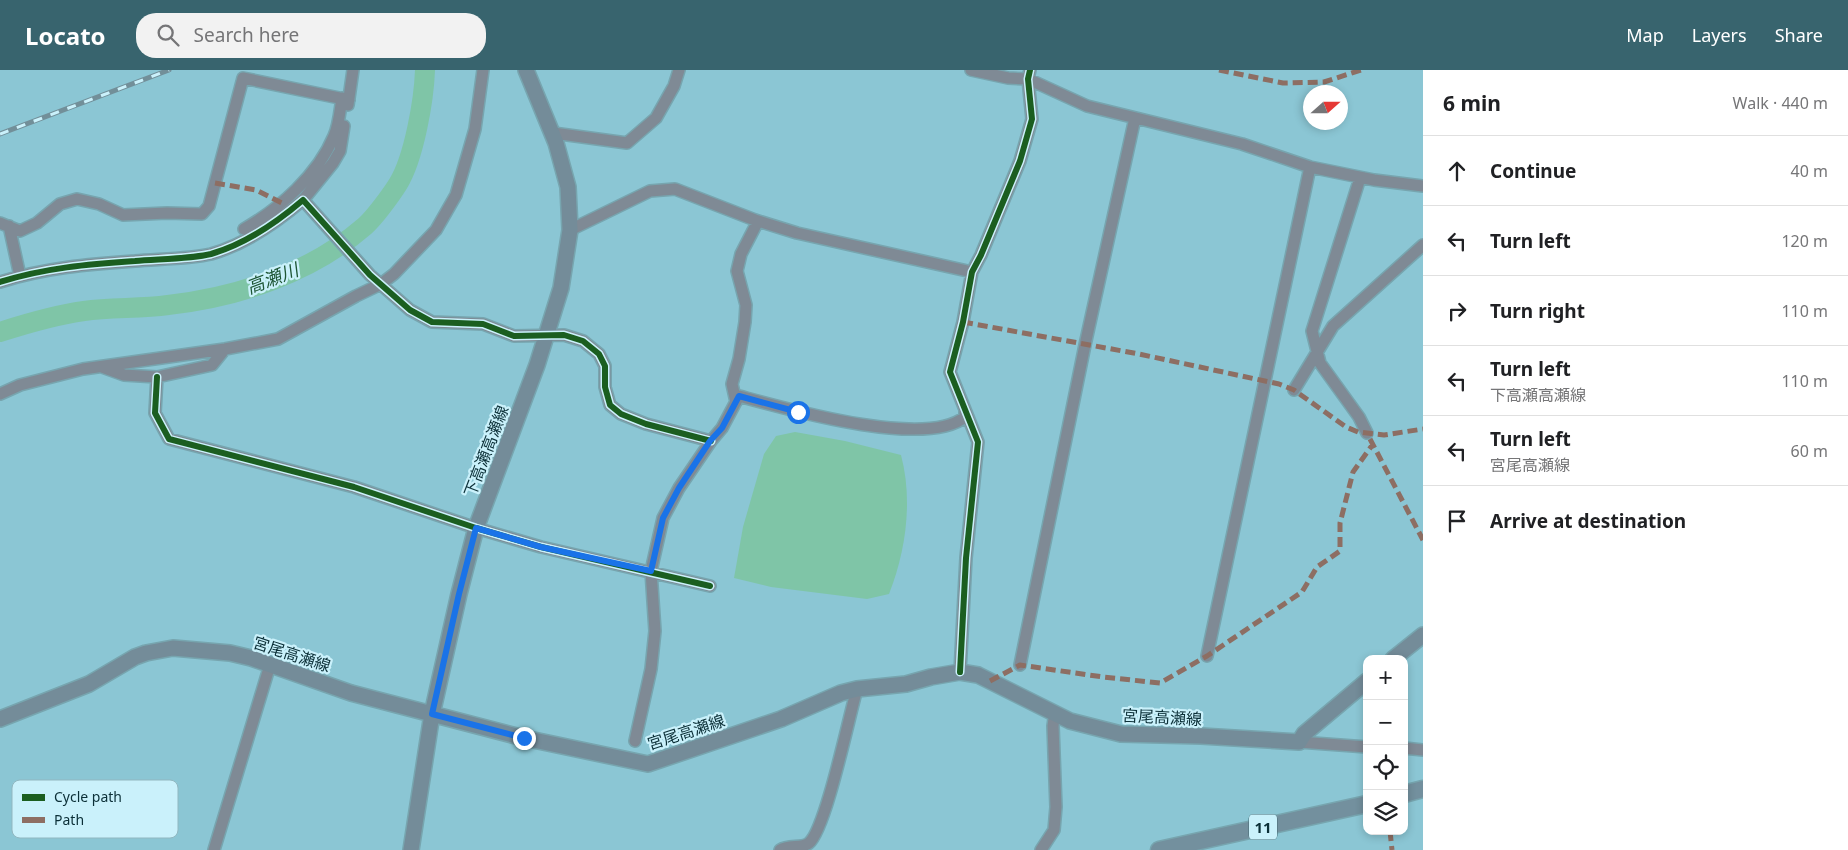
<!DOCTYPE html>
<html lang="en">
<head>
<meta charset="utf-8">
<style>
	:root { --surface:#fff; --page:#f2f2f2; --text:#202124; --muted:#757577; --line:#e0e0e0; --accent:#38646e }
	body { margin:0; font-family:"Noto Sans","Noto Sans JP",sans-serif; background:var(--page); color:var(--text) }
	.controls { position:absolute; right:15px; bottom:15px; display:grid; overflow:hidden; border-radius:10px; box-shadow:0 2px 8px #0003 }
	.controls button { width:45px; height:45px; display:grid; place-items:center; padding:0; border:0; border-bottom:1px solid var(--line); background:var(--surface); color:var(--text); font:25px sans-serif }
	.compass { position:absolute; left:1303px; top:15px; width:45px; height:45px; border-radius:50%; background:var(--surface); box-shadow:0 2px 8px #0003; rotate:69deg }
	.stop { position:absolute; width:15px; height:15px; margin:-11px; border:4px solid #1a73e8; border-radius:50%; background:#fff }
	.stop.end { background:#1a73e8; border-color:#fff; box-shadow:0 1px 5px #0008 }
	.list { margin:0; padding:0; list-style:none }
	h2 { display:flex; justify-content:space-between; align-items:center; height:65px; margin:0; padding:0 20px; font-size:21px }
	h2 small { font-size:16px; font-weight:400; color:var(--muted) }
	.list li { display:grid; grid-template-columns:32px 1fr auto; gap:15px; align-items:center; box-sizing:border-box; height:70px; padding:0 20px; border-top:1px solid var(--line) }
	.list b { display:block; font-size:19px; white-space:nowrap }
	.list p { margin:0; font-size:16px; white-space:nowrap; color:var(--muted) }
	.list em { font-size:16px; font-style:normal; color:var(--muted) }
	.icon { flex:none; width:28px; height:28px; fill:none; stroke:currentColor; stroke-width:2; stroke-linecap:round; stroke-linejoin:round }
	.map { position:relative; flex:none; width:1423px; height:780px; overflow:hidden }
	header { display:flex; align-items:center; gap:30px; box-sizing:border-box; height:70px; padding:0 25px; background:var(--accent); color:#fff }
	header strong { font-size:24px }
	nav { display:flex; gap:28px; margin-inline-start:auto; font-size:18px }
	.search { width:350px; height:45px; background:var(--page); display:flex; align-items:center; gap:12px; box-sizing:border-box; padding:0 18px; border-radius:20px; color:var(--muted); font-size:19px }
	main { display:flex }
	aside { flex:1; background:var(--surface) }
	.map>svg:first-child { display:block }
	.water { fill:#7fc5a7 }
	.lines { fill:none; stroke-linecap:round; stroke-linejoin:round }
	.river { stroke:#7fc5a7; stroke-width:20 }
	.minor-casing { stroke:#77a5af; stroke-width:14 }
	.major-casing { stroke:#77a5af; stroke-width:18 }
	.highway-casing { stroke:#77a5af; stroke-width:19 }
	.minor { stroke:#7f8a95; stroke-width:11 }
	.major { stroke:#748c99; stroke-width:15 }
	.highway { stroke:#73909e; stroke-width:16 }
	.rail-casing { stroke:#728f99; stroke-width:5 }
	.rail { stroke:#caf1fb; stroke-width:3; stroke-dasharray:9; stroke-linecap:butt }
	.quiet { stroke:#8d6e63; stroke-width:5; stroke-dasharray:10 5; stroke-linecap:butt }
	.cycleway-casing { stroke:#caf1fb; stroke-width:9 }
	.cycleway { stroke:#1b5e20; stroke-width:6 }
	.route { stroke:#1a73e8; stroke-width:6 }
	.labels { text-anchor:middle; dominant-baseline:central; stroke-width:4.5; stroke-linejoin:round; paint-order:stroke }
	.shield { fill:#caf1fb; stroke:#446972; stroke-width:1 }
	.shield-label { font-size:15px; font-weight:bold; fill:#0b2f37 }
	.street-label { font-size:16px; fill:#0b2f37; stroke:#caf1fb }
	.water-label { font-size:18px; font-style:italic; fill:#1e5635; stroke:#caf1fb }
	.key { fill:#caf1fb; stroke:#91b7c0; stroke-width:1 }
	.key-label { font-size:14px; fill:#0b2f37 }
</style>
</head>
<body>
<header>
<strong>Locato</strong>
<div class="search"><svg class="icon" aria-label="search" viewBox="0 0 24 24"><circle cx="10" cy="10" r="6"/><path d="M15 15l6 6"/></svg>Search here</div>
<nav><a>Map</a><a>Layers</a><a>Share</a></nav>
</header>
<main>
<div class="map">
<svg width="1423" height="780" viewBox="0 0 1423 780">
	<rect width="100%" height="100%" fill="#8bc6d4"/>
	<path class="water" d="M795,362L845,371L901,385C913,430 906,481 889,524L867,529L771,517L734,508L743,457L764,384L776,366Z"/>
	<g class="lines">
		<path class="river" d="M0,262C28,253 55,245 84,241C112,237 140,239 168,235C239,227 311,203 365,156C375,147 391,125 398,114C414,88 424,30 425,0"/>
		<g class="minor-casing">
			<path id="minor" d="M971,0L1008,8L1028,9L1087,36L1242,74L1310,97L1374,110L1423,116
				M348,35L353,0
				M553,63L627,73L656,48L674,16L679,0
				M1360,108L1312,261L1320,293L1359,347L1367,363
				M303,130L333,93L340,81L344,56
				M0,153L20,161L37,153L60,134L77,129L99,134L123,145L167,143L202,144L209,136L243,8L349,30
				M9,156L20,206
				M244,159C279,139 318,105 334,66C339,55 340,40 342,28
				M570,160L650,121L675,119L755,150L797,163L972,202
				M0,212C44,198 89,194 135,191C157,189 190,189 211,184C246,174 276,153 303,130L370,205L410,240L432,252L483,254L514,266L564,265L583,271L599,284L605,296V317L610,335L621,344L646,354L711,371
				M102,297L124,305L157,307L212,295L225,279
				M157,307L155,343L169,369L354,417L476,458L541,477L710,516
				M1294,320L1333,256L1423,175
				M0,324L20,315L83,299L225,279L278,269L356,226L381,214L394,204L436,160L456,125L475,59L483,0
				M736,332L732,314L739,289L745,252L746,235L737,201L741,184L758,151
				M1207,586L1310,97
				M1020,595L1085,275L1135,48
				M960,602L966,488L978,372L950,302L963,252L972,202L981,185L1020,91L1032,49L1028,9L1030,0
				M635,671L651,599L655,561L651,501L663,448L679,418L711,371L722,358L739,326C787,339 925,379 965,347V341
				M1299,672L1367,677
				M1404,678L1423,680
				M214,780L270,595
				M780,780C789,774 802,779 809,773C826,759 849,646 857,619
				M1041,780L1054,760L1056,737L1053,656L1055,642"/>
		</g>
		<g class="major-casing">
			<path id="major" d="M1393,589L1423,565
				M0,649L89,614L135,587L146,583L173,578L230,583L251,588L351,623L524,668L648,694L781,649L841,623L857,619L906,614L931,607L960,602L978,605L1070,651L1121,664L1201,666L1299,672L1304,664L1367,611
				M411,780L432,644L459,524L476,458L537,295L561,218L570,160L568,117L556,73L526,0"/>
		</g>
		<g class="highway-casing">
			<path id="highway" d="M1404,724L1423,719
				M1159,780L1367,734"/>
		</g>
		<use href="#minor" class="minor"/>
		<use href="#major" class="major"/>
		<use href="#highway" class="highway"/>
		<g class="rail-casing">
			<path id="rail" d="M0,64L169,0"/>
		</g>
		<use href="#rail" class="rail"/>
		<path class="quiet" d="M1219,0L1283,13L1324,12L1361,0
			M215,113L256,120L282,133
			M963,252L1139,284L1279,314L1294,320L1346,357L1358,362L1384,365L1423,359
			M1370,369L1423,470
			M990,611L1020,595L1103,607L1160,613L1207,586L1302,522L1317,497L1340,481V453L1353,402L1373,374
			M1390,761L1392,780"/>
		<g class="cycleway-casing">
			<path id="cycleway" d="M0,212C44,198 89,194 135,191C157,189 190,189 211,184C246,174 276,153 303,130L370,205L410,240L432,252L483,254L514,266L564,265L583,271L599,284L605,296V317L610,335L621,344L646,354L711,371
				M157,307L155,343L169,369L354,417L476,458L541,477L710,516
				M960,602L966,488L978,372L950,302L963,252L972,202L981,185L1020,91L1032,49L1028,9L1030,0"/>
		</g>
		<use href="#cycleway" class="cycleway"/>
	</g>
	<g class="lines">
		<path class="route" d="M524,668L432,644L459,524L476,458L541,477L651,501L663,448L679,418L710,371L722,358L739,326L798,342"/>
	</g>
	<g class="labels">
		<rect class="shield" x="1249" y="744.5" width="28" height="25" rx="4"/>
		<g class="shield-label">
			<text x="1263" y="757">11</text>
		</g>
		<g class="street-label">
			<text transform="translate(486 381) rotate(-69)">下高瀬高瀬線</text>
			<text transform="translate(292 584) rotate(18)">宮尾高瀬線</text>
			<text transform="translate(1162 647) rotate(3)">宮尾高瀬線</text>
			<text transform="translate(686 662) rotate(-18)">宮尾高瀬線</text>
		</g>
		<g class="water-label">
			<text transform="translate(272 208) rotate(-21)">高瀬川</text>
		</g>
	</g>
	<rect x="12" y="710" width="166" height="58" rx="8" class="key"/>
	<rect x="22" y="724" width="23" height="7" fill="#1b5e20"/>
	<rect x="22" y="747" width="23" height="6" fill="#8d6e63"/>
	<g class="key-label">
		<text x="54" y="732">Cycle path</text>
		<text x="54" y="755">Path</text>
	</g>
</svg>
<div class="controls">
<button>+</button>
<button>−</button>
<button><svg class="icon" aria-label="locate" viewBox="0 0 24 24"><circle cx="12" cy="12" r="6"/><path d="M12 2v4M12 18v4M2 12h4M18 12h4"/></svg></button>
<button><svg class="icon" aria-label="layers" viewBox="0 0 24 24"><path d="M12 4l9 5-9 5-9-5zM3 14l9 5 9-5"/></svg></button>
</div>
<svg class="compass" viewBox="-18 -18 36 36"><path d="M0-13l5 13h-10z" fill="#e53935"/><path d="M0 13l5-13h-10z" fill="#757577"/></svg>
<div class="stop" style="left:798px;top:342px"></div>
<div class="stop end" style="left:524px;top:668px"></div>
</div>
<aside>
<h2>6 min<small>Walk · 440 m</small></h2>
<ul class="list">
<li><svg class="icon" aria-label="ahead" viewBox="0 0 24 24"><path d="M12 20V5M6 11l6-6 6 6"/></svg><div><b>Continue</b></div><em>40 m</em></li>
<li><svg class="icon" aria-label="left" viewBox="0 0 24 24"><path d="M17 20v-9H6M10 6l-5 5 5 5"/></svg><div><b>Turn left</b></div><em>120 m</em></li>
<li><svg class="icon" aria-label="right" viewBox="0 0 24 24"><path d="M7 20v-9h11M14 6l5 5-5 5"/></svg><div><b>Turn right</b></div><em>110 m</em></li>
<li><svg class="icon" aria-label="left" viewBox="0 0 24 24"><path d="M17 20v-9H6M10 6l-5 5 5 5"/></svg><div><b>Turn left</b><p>下高瀬高瀬線</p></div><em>110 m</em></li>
<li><svg class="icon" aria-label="left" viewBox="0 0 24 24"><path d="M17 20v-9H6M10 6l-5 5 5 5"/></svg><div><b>Turn left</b><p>宮尾高瀬線</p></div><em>60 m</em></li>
<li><svg class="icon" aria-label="arrive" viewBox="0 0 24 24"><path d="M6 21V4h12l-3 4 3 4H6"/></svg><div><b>Arrive at destination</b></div></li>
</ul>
</aside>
</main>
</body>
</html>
